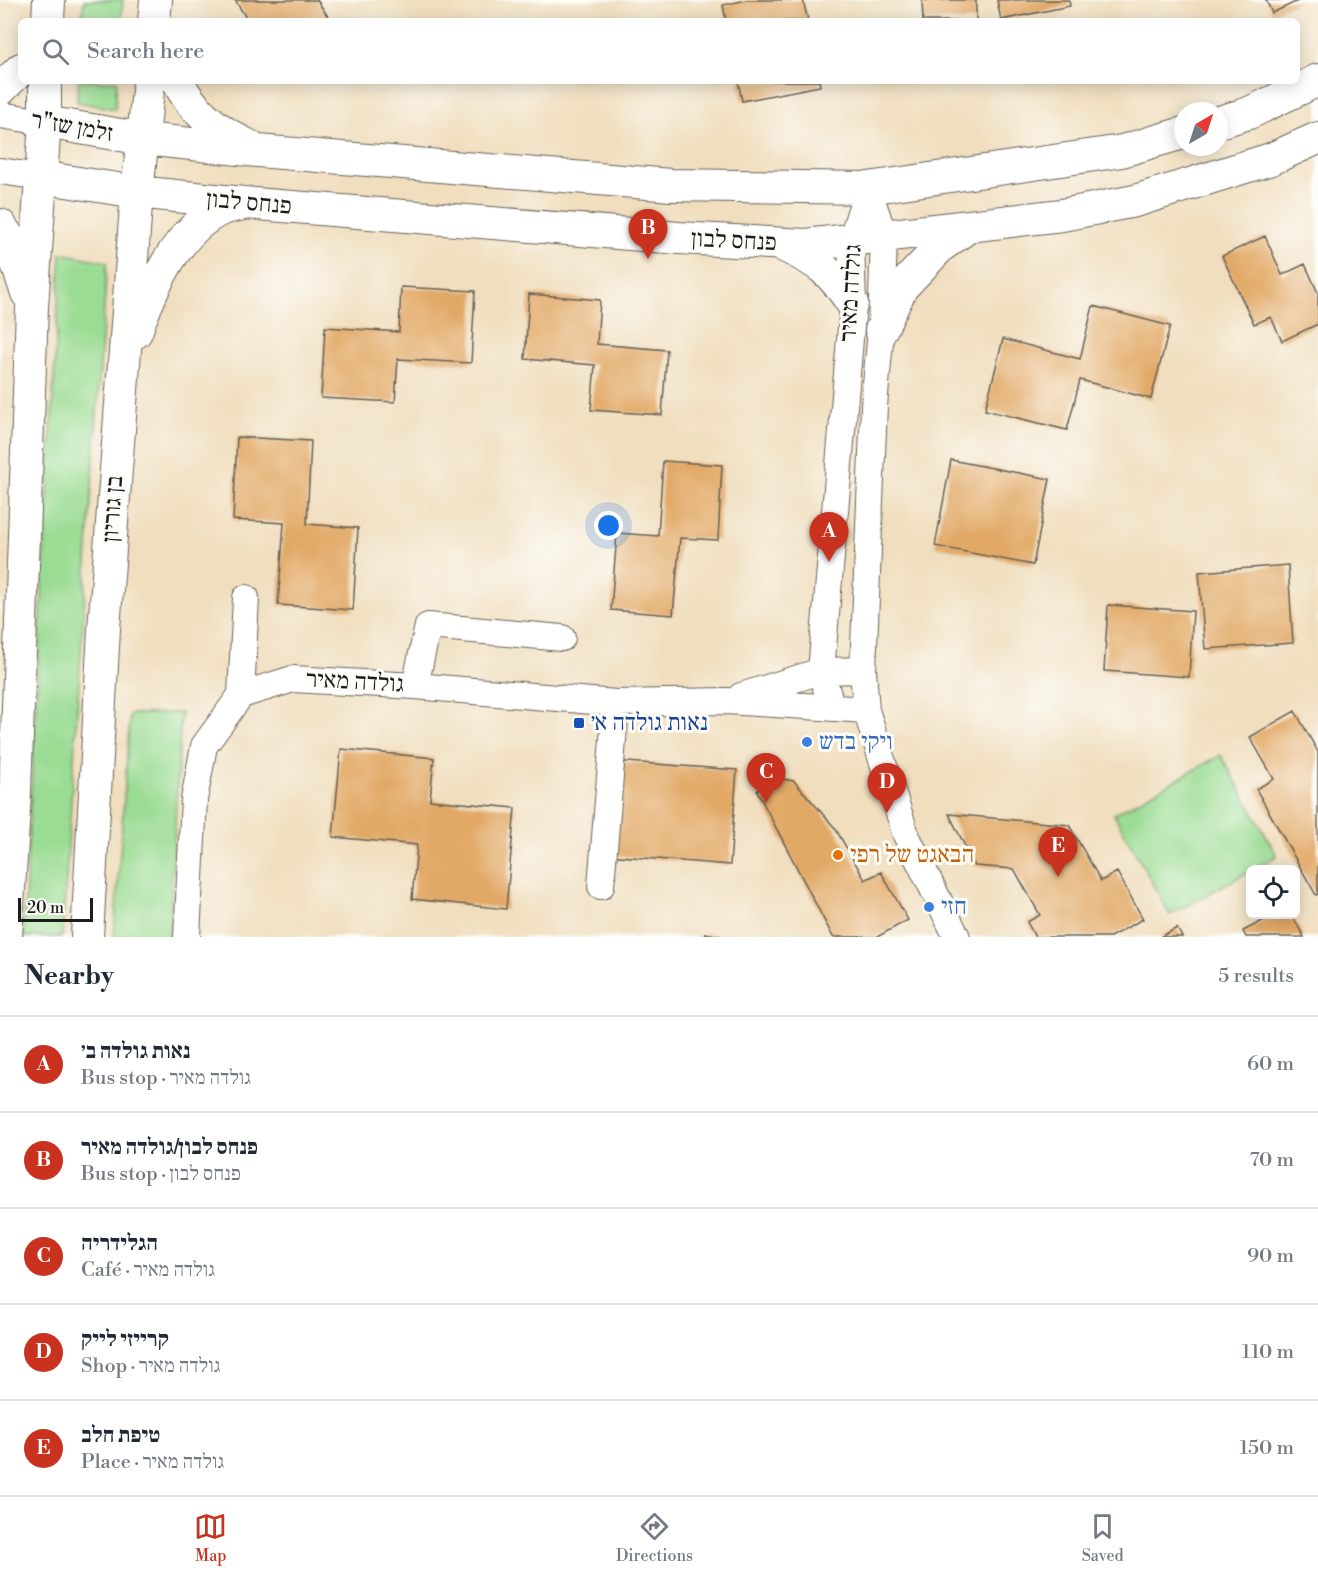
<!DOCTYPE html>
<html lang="en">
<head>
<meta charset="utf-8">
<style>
	:root { --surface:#fff; --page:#f2f2f3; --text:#1f2937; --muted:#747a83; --line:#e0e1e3; --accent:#c8321e }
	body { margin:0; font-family:"Libre Bodoni","Frank Ruhl Libre",serif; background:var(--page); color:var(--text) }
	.controls { position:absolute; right:18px; bottom:18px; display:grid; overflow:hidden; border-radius:9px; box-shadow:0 3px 15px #0003 }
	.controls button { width:54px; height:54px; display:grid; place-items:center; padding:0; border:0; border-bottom:2px solid var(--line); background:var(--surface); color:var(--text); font:30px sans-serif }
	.compass { position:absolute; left:1174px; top:102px; width:54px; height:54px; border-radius:50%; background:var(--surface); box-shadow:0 3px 15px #0003; rotate:39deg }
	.scale { position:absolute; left:18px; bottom:15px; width:75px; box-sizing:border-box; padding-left:6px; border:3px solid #1c1c1c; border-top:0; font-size:16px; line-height:21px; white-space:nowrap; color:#1c1c1c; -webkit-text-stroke:4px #fdfcf7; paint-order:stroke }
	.you { position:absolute; left:609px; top:526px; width:21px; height:21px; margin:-15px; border:4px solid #fff; border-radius:50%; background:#1a73e8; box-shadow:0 0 0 9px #1a73e833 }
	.badge { display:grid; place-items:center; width:39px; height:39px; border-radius:50%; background:var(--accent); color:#fff; font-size:20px; font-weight:700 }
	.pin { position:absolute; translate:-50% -50px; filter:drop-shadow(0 2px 3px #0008) }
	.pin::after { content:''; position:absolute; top:32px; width:21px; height:18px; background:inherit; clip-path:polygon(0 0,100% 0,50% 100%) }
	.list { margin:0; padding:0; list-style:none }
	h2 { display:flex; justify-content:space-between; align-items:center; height:78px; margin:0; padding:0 24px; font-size:26px }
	h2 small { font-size:20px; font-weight:400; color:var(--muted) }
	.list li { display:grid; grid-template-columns:39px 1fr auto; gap:18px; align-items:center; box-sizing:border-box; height:96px; padding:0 24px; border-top:2px solid var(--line) }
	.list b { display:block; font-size:22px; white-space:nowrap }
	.list p { margin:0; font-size:20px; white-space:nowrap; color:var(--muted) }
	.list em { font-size:20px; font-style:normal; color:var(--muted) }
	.icon { flex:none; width:33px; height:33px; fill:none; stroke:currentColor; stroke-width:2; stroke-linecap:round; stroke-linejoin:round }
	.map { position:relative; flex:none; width:1318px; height:937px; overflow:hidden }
	.search { position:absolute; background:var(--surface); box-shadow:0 3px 15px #0003; left:18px; right:18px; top:18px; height:66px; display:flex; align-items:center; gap:15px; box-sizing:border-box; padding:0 21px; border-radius:9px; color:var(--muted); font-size:22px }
	.sheet { height:558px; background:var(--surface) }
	nav { display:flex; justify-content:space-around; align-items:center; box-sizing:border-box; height:84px; border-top:2px solid var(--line); background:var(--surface); font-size:16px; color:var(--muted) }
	nav a { display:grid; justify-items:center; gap:3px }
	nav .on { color:var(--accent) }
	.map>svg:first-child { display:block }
	.green { fill:#9adc93; stroke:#5b7c58; stroke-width:1.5 }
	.building { fill:#e2a966 }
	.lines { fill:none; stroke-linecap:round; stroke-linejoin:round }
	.minor-casing { stroke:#666055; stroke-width:28 }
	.major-casing { stroke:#666055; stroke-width:34 }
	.minor { stroke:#fff; stroke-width:26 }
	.major { stroke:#fff; stroke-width:32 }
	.transit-dot { fill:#1a4fb4; stroke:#fdfcf7; stroke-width:2 }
	.shop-dot { fill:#3f7fe0; stroke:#fdfcf7; stroke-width:2 }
	.food-dot { fill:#e8710a; stroke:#fdfcf7; stroke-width:2 }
	.labels { text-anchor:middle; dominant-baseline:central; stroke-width:6; stroke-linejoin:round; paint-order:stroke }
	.street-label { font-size:24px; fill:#1c1c1c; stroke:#fdfcf7 }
	.transit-label { font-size:24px; fill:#164399; stroke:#fdfcf7; text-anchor:start }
	.shop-label { font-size:24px; fill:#366cbe; stroke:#fdfcf7; text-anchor:start }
	.food-label { font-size:24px; fill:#c56008; stroke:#fdfcf7; text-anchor:start }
</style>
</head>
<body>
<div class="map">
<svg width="1318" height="937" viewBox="0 0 1318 937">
	<rect width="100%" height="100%" fill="#fdfcf7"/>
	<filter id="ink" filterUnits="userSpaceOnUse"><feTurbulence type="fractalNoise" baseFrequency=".0167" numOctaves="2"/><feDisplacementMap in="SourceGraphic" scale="12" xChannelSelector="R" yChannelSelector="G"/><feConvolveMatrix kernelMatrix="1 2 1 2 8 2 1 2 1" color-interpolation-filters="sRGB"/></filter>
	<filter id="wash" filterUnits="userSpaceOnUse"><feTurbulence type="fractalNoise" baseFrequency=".008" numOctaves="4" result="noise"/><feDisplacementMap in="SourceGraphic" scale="24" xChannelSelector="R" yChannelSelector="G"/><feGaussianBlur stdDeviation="1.35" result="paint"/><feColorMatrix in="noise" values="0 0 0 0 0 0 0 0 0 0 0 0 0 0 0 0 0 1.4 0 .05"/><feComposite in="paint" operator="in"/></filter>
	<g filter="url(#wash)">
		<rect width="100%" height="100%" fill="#f0debe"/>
		<path class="green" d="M84,0H123L121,21H82Z
			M78,81H117L115,109L77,102Z
			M61,253L107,262L62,937H23Z
			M181,713L169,937H114L130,714Z
			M1221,755L1277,856L1170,915L1114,814Z"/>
		<g id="blocks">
			<path class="building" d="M235,0H317L331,21H248Z
				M747,0H803L808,21H726L723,5Z
				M922,0H976V21H923Z
				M997,0H1069L1070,6L1001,20Z
				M1266,0H1300L1272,13Z
				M738,81H819L820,86L742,101Z
				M1265,236L1282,275L1305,264L1318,293V324L1282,341L1271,317L1254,324L1222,256Z
				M401,287L475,291L471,363L398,359L395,402L321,398L325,327L399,332Z
				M529,294L600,300L597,344L667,350L662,415L591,410L595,365L525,359Z
				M1093,306L1170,326L1151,399L1080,380L1067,430L985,410L1003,339L1080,359Z
				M237,437L311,441L307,524L358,528L353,610L278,605L284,523L233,520Z
				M951,460L1050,479L1033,565L935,546Z
				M663,461L722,465L718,540L680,538L673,615L611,610L617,533L658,536Z
				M1288,565L1293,643L1205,649L1199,572Z
				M1108,605L1193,611L1189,677L1104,671Z
				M1295,711L1318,752V894L1316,895L1256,789L1274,779L1250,737Z
				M341,749L434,758L430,800L515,808L506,909L412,899L417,845L333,837Z
				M613,761L737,770L730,865L607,855Z
				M770,777L794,781L835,828L865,880L881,872L908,920L877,937H833L757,791Z
				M949,814L1069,825L1101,881L1117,872L1143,919L1110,937H1035L1027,922L1040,915L1014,869L975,866Z
				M1274,915H1292L1304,937H1246L1243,931Z
				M1177,928L1182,937H1160Z
				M705,933L720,936V937H704Z"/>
		</g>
	</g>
	<g filter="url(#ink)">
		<use href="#blocks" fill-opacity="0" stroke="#666055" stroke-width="1.5"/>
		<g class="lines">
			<g class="minor-casing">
				<path id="minor" d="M0,115L45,122
					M0,171L40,177
					M868,188L884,236L881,330L874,406L863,670L866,710L906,835L957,937
					M415,686L428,626L562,638
					M241,695L246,598
					M741,696L821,671L863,670
					M832,708L821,671L853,305L851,241L868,188
					M601,886L616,703
					M187,937L194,800L204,746L241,695L293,679L415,686L616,703L727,701L866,710"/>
			</g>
			<g class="major-casing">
				<path id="major" d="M48,21L49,0
					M154,21L156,0
					M178,81C192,112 220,132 249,146
					M0,90L21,69
					M45,122L144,139L258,151L671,185L868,188L1122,151L1183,133
					M1219,122L1249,113L1318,80
					M40,177L137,192L244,203L679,238L806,245L1062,215L1135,201L1271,159L1318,138
					M0,225L7,235L27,293
					M784,246C820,263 830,270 852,303
					M881,330L902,287L941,246L968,227
					M136,332C151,289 176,231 220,210C227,207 236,206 243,204
					M6,937L15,793L32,307L45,122V81
					M87,937L104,629L137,192L149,81"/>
			</g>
			<use href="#minor" class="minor"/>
			<use href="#major" class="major"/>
		</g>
	</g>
	<rect class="transit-dot" x="573" y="717" width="12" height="12" rx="3"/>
	<g class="shop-dot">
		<circle cx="807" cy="742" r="6"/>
		<circle cx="929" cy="907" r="6"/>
	</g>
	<circle class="food-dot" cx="838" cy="855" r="6"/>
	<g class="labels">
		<g class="street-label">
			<text transform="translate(72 127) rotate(10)">זלמן שז"ר</text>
			<text transform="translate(249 203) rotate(5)">פנחס לבון</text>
			<text transform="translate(734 241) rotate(3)">פנחס לבון</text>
			<text transform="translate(851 293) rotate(-87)">גולדה מאיר</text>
			<text transform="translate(113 509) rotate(-86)">בן גוריון</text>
			<text transform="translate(355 682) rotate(3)">גולדה מאיר</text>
		</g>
		<g class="transit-label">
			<text x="591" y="723">נאות גולדה א׳</text>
		</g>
		<g class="shop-label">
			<text x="819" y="742">ויקי בדש</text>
			<text x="941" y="907">חזי</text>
		</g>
		<g class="food-label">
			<text x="850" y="855">הבאגט של רפי</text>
		</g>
	</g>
</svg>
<div class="controls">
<button><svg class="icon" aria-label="locate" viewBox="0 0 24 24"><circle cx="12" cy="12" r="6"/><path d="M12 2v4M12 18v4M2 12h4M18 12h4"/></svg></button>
</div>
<svg class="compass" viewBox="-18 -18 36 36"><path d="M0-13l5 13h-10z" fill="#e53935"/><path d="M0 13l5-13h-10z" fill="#747a83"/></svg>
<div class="scale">20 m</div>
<div class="you"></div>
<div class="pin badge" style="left:829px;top:562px">A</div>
<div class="pin badge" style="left:648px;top:259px">B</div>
<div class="pin badge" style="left:766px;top:803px">C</div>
<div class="pin badge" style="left:887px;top:813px">D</div>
<div class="pin badge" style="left:1058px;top:877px">E</div>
<div class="search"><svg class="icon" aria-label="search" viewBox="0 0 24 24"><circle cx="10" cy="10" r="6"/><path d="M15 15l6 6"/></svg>Search here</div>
</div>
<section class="sheet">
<h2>Nearby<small>5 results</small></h2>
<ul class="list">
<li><span class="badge">A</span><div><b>נאות גולדה ב׳</b><p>Bus stop · גולדה מאיר</p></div><em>60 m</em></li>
<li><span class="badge">B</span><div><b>פנחס לבון/גולדה מאיר</b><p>Bus stop · פנחס לבון</p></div><em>70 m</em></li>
<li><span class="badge">C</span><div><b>הגלידריה</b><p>Café · גולדה מאיר</p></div><em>90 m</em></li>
<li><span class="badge">D</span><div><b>קרייזי לייק</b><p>Shop · גולדה מאיר</p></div><em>110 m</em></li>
<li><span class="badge">E</span><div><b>טיפת חלב</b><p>Place · גולדה מאיר</p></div><em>150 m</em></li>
</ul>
</section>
<nav>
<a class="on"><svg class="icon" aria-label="map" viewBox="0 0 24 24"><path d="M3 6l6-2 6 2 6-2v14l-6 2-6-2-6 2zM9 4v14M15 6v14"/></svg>Map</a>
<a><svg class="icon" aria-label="directions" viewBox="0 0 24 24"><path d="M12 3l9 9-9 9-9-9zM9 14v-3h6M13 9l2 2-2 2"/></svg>Directions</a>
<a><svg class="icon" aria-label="saved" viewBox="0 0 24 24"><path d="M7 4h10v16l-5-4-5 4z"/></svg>Saved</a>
</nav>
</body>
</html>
